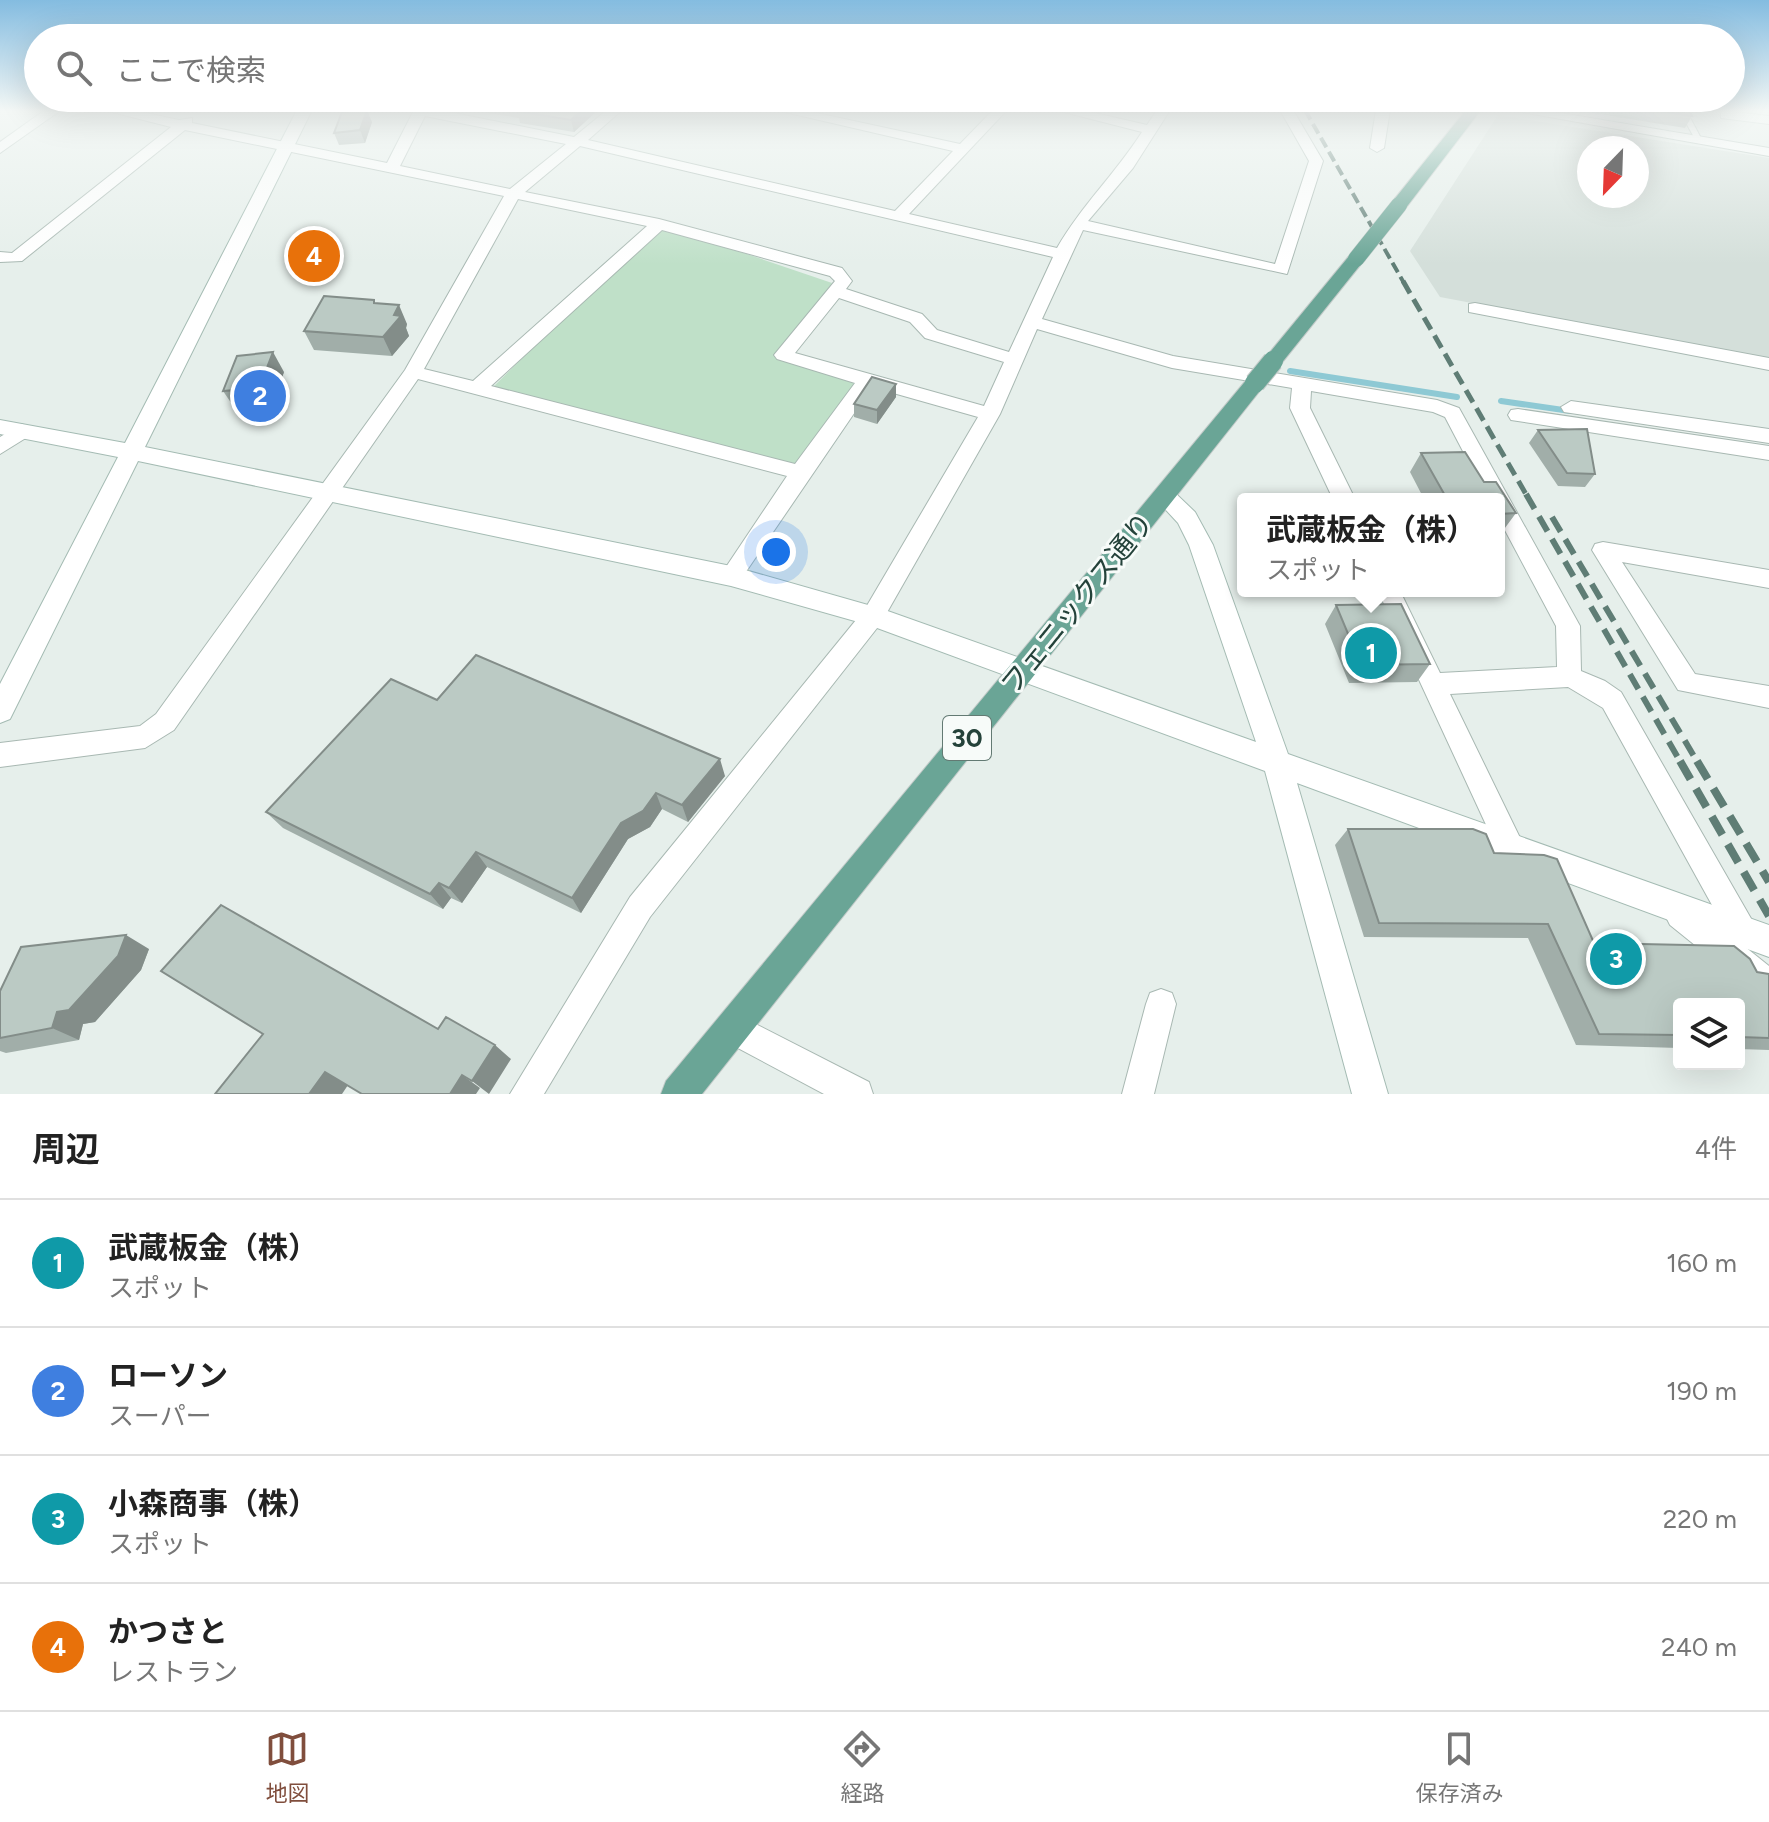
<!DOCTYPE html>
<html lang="ja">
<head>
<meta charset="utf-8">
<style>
	:root { --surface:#fff; --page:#f2f2f2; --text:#222; --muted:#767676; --line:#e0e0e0; --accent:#804e3d }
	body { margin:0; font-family:Figtree,"Noto Sans JP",sans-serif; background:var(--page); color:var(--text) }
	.controls { position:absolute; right:24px; bottom:24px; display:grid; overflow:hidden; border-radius:8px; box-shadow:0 8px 32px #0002 }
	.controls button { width:72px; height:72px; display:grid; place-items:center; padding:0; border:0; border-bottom:2px solid var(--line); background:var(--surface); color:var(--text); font:40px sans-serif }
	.compass { position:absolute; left:1577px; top:136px; width:72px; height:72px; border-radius:50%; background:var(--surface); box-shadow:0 8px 32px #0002; rotate:203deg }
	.you { position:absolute; left:776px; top:552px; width:28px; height:28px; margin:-20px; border:6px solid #fff; border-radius:50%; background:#1a73e8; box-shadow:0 0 0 12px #1a73e833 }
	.badge { display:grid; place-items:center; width:52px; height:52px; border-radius:50%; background:var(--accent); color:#fff; font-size:26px; font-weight:700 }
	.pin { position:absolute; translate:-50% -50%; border:4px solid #fff; box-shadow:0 2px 8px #0006 }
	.popup { position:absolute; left:1237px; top:493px; width:268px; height:104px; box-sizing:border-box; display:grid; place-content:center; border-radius:8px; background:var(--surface); filter:drop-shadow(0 2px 6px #0005); font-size:26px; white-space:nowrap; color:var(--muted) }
	.popup b { font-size:30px; color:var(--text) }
	.popup::after { content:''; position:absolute; left:50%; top:100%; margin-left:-16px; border:16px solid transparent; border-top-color:var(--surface) }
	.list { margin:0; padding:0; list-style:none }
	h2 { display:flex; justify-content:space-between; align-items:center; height:104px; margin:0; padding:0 32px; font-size:34px }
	h2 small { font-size:26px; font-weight:400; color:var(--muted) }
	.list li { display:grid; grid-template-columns:52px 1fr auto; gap:24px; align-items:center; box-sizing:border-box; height:128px; padding:0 32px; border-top:2px solid var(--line) }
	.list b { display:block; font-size:30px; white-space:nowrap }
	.list p { margin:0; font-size:26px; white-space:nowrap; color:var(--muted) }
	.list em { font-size:26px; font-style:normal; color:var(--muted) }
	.icon { flex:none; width:44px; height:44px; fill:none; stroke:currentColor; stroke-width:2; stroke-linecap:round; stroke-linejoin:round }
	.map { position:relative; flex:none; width:1769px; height:1094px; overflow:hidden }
	.search { position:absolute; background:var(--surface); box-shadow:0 8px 32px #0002; left:24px; right:24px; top:24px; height:88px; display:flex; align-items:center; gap:20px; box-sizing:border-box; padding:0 28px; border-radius:44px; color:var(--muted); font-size:30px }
	.sheet { height:616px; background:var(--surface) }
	nav { display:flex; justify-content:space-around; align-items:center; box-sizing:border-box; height:112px; border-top:2px solid var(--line); background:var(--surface); font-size:22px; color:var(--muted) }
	nav a { display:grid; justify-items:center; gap:4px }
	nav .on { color:var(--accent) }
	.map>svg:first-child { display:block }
	.built { fill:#d4dfda; fill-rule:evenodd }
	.green { fill:#bfe0c8 }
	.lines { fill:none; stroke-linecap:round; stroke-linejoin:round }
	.stream { stroke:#8ec9d4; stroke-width:6 }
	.lane-casing { stroke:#a8b8b2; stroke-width:2 }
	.street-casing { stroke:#a8b8b2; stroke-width:2 }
	.secondary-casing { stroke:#a4bbb3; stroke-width:2 }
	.primary-casing { stroke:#c2cac8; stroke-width:2 }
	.lane { fill:#fff; fill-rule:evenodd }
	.street { fill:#fff; fill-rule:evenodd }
	.secondary { fill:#fff; fill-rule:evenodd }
	.primary { fill:#6aa596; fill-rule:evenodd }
	.rail-far3 { stroke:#5f7d75; stroke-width:4; stroke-dasharray:11 5; stroke-linecap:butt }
	.rail-far2 { stroke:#5f7d75; stroke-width:5; stroke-dasharray:14 7; stroke-linecap:butt }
	.rail-far1 { stroke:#5f7d75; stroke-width:6; stroke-dasharray:17 9; stroke-linecap:butt }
	.rail { stroke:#5f7d75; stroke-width:8; stroke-dasharray:21 11; stroke-linecap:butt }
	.primary-bridge-far1-casing { stroke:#c2cac8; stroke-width:17; stroke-linecap:butt }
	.primary-bridge-casing { stroke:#c2cac8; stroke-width:22; stroke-linecap:butt }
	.primary-bridge-far1 { stroke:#6aa596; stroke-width:16 }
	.primary-bridge { stroke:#6aa596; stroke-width:20 }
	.wall { fill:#a1aea9 }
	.shaded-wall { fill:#838d89 }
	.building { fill:#bbcac4; stroke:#838d89; stroke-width:2 }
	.labels { text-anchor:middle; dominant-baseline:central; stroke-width:6; stroke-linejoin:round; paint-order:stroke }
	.shield { fill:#f7fbf9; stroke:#637a73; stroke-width:2 }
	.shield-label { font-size:26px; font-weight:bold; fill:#24423a }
	.street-label { font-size:28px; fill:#24423a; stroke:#f7fbf9 }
</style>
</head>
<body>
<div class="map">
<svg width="1769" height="1094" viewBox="0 0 1769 1094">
	<rect width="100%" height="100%" fill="#e6efeb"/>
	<path class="built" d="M1498,115L1769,158V359L1440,297L1410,251ZM1589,148H1637V196H1589Z"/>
	<path class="green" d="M659,224L832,283L783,355L867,380L800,472L489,391Z"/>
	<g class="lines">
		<path class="stream" d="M1290,371L1457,397
			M1501,401L1570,411"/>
		<g class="lane-casing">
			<path id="lane" d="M1679,110H1686L1702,140L1700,141H1696Z"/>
		</g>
		<g class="street-casing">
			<path id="street" d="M45,110H61L0,153V142Z
				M104,110H132L179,120L192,118V123L387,163L414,110H439L574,137L607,110H622L588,140L895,211L953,151L776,110H803L960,144L993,110H1007L909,214L1057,248C1081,206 1116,173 1142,132L1056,110H1082L1147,125L1157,110H1170L1133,168L1088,221L1275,264L1309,161L1280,110H1293L1323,161L1287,274L1083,230L1042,319L1173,356L1437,400L1459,408L1580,626L1581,671L1605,681L1621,692L1753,922L1758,932L1753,942L1744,946L1769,966V1000L1758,996L1670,925L1665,915L1670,905L1680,900L1728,934L1603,708L1568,687L1450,694L1524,846L1520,855L1510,859L1500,855L1378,591H1400L1440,673L1557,667L1556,626L1499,519V499H1488L1445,417L1433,412L1311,391L1310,408L1355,499H1333L1290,408L1292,388L1172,368L1037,329L1000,414L881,623L650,917L544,1094H510L630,897L865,609L978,417L872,387L739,582H723L720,576L787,476L418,379L174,730L145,748L0,767V743L140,726L156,714L405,370L504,196L185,130L22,261L0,262V252L12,253L171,127ZM425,116L566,144L510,189L400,166ZM580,146L1053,257L1009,352L937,330L922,314L846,289L852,281L842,268L659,219L525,192ZM518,199L647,226L473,381L424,369ZM662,230L830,276L835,281L774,355L777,359L855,383L795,464L491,386ZM839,298L910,322L925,338L1004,362L984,406L795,353Z
				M1376,110H1390L1384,148L1377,152L1370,148Z
				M1510,110H1543L1769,148V156Z
				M1726,111L1769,116V124L1721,118V112Z
				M1475,303L1769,358V370L1469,312V304Z
				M1571,401L1769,429V443L1564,412L1561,407Z
				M1518,409L1769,446V460L1511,420L1508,415L1511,410Z
				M22,424L32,431L29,436L0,454V437Z
				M1603,542L1769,570V588L1622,562L1695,674L1769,686V708L1678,690L1592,550L1595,544Z
				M1161,989L1172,993L1176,1004L1154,1094H1122L1146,1004L1150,993Z
				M732,1012L869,1082L873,1094H824L721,1039L716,1028L721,1017Z"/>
		</g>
		<g class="secondary-casing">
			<path id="secondary" d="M297,110H312L145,447L731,566L882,609L1256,742L1189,545L1178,523L1153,496L1164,488L1172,490L1195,512L1213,545L1288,754L1769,925V957L1297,783L1388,1094H1352L1265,771L869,625L731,586L138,461L10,719L0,723V684L118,457L0,434V420L125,443Z"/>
		</g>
		<g class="primary-casing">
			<path id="primary" d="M1466,110H1481L1405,209H1393V201Z
				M1356,254L1365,259L1280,365H1266L1263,361L1266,357L1350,255Z
				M1255,376L1262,378L1265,383L1262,388L702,1094H661L666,1081L1248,378Z"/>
		</g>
		<use href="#lane" class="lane"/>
		<use href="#street" class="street"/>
		<use href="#secondary" class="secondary"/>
		<use href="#primary" class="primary"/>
		<path class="rail-far3" d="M1305,110L1404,283"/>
		<path class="rail-far2" d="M1403,281L1527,496"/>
		<path class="rail-far1" d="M1526,494L1681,763
			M1552,517L1698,763"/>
		<path class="rail" d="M1680,761L1769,916
			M1697,761L1769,882"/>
		<g class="primary-bridge-far1-casing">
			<path id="primary-bridge-far1" d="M1356,259L1399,205"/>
		</g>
		<g class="primary-bridge-casing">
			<path id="primary-bridge" d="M1255,383L1273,361"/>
		</g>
		<use href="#primary-bridge-far1" class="primary-bridge-far1"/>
		<use href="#primary-bridge" class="primary-bridge"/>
	</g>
	<path class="wall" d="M487,110H598L574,132L520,123L519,118L488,113Z
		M1575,110H1689L1692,116L1685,128Z
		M372,122L365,143L339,145L334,133Z
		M328,232L334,245L326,265L294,267L287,255Z
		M374,300L375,303L407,324L406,328L409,336L392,356L314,350L304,331Z
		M284,372L271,408L236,410L223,391Z
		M896,384V397L877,424L854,417V404Z
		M1538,430L1595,474L1585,487L1558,486L1529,443Z
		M1421,453L1484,482L1516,513L1502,532H1499V499H1424L1410,472Z
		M1336,605L1430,664L1417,682L1349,683L1325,624Z
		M437,700L725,776L688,822L662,809L650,827L628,839L581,913L487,867L462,903L451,898L443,909L283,828L266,812Z
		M1348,829L1494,853L1594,943L1769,974V1050L1739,1049V1004H1679V1048L1576,1045L1528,938L1364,937L1335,845Z
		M149,949L141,970L95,1022L83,1024L79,1040L6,1053L0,1051V991Z"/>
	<path class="shaded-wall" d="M367,110L372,122L365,143L360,130Z
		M582,110H598L574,132L571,120Z
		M328,232L334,245L326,265L320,252Z
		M399,305L407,324L406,328L409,336L392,356L383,337Z
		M273,352L284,372L271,408L259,388Z
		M896,384V397L877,424V410Z
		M720,759L725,776L688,822L682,805Z
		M656,793L662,809L650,827L628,839L581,913L572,898L621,823Z
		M476,852L487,867L462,903L449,888Z
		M439,883L451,898L443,909L430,894Z
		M126,935L149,949L141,970L95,1022L83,1024L79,1040L52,1028L57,1012Z
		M495,1045L511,1059L489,1094L472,1081Z
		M325,1072L348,1085L342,1094H309Z
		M462,1075L480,1088L476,1094H450Z"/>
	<path class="building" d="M367,110L360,130L334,133L342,112Z
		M518,110H582L571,120L517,111Z
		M1654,110H1689L1692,116Z
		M328,232L320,252L287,255L296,235Z
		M324,296L374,300V303L399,305L394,315L401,316L383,337L304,331Z
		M273,352L259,388L223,391L237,356Z
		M872,377L896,384L877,410L854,404Z
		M1587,429L1595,474L1567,473L1538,430Z
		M1465,452L1484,482H1496L1516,513L1499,514V499H1447L1421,453Z
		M1401,604L1430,664L1361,665L1336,605Z
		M476,655L720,759L682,805L656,793L643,811L621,823L572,898L476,852L449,888L439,883L430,894L266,812L391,679L437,700Z
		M1348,829H1473L1486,834L1494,853L1544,855L1557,859L1594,943L1734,946L1750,959L1757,972L1769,974V1038L1739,1037V1004H1679V1035L1599,1034L1548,924L1379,923Z
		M221,905L438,1029L446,1017L495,1045L472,1081L462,1075L450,1094H362L325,1072L309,1094H215L263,1034L161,971Z
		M126,935L118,956L69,1010L57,1012L52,1028L0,1038V991L21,947Z"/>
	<linearGradient id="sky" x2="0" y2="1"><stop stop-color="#84bce0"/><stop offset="0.42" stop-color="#f4f8f6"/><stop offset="1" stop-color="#f4f8f6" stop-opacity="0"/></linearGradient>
	<rect width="1769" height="264" fill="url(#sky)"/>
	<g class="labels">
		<rect class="shield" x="943" y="716" width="48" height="44" rx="6"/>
		<g class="shield-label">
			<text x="967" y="738">30</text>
		</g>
		<g class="street-label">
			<text transform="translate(1077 603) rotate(-51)">フェニックス通り</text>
		</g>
	</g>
</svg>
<div class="controls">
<button><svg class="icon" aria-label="layers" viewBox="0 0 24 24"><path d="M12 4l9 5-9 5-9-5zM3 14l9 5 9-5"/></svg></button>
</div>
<svg class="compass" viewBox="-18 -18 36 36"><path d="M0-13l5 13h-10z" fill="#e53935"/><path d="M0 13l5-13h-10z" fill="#767676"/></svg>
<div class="you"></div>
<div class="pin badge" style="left:1371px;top:653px;background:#0f9aa8">1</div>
<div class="popup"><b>武蔵板金（株）</b>スポット</div>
<div class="pin badge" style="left:260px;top:396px;background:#3f7fe0">2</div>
<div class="pin badge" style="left:1616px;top:959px;background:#0f9aa8">3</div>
<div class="pin badge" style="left:314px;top:256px;background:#e8710a">4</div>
<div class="search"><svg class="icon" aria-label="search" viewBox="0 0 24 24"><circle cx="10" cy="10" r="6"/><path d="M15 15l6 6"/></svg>ここで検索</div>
</div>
<section class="sheet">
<h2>周辺<small>4件</small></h2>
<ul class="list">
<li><span class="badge" style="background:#0f9aa8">1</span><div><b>武蔵板金（株）</b><p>スポット</p></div><em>160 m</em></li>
<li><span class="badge" style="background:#3f7fe0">2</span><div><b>ローソン</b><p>スーパー</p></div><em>190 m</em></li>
<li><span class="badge" style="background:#0f9aa8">3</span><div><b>小森商事（株）</b><p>スポット</p></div><em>220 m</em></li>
<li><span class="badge" style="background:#e8710a">4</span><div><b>かつさと</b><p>レストラン</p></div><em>240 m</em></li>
</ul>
</section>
<nav>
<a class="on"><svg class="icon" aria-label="map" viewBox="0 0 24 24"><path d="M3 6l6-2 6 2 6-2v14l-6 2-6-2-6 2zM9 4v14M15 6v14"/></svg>地図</a>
<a><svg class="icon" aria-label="directions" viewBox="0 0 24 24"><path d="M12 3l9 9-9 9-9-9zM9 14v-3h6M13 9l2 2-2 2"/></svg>経路</a>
<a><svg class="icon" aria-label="saved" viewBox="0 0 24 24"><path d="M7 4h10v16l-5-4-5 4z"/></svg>保存済み</a>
</nav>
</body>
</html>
